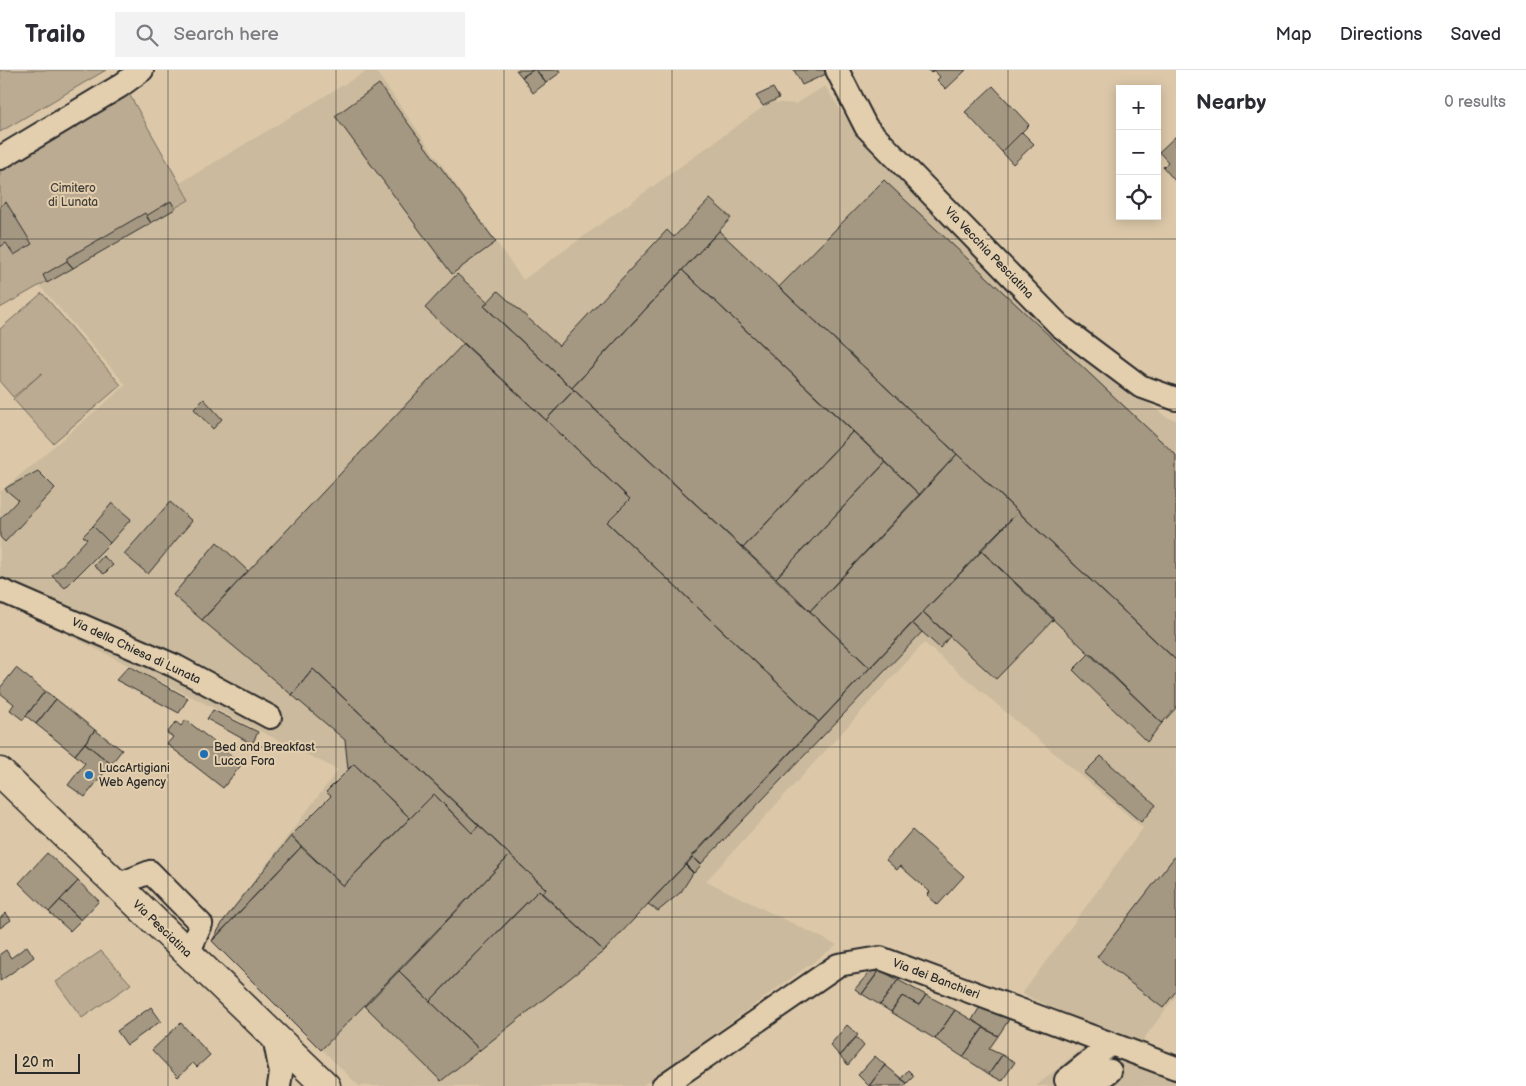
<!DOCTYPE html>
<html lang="en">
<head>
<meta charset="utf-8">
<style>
	:root { --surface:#fff; --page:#f2f2f3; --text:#2b2b33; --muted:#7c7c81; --line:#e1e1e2 }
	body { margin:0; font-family:"Balsamiq Sans",sans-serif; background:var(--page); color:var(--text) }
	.controls { position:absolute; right:15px; top:15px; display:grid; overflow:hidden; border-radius:0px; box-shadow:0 2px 12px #0003 }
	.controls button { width:45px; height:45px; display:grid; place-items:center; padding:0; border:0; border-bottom:1px solid var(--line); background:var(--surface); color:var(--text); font:25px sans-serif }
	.scale { position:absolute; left:15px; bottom:12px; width:65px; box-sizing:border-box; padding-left:5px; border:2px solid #2b2b2b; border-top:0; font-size:14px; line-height:18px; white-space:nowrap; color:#2b2b2b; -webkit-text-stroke:4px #e3cfae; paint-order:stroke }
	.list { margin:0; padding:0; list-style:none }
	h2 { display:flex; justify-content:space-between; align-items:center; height:65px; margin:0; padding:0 20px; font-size:21px }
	h2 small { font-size:16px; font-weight:400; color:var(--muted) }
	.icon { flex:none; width:28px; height:28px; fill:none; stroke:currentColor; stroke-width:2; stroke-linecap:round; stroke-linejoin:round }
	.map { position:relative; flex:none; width:1176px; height:1016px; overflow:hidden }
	header { display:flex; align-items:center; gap:30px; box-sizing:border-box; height:70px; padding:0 25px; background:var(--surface); border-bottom:1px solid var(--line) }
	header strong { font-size:24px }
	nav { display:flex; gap:28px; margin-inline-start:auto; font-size:18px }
	.search { width:350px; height:45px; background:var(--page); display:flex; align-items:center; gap:12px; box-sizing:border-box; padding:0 18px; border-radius:0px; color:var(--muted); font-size:19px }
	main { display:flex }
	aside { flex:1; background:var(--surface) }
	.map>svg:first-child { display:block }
	.built { fill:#cbba9d }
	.green { fill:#bbab92; stroke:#736b5e }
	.building { fill:#a49882; stroke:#2b2b2b }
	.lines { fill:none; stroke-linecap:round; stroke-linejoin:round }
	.minor-casing { stroke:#2b2b2b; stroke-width:26 }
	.major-casing { stroke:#2b2b2b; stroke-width:31 }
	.minor { stroke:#e3cfae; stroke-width:22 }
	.major { stroke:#e3cfae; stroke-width:28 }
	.grid { fill:none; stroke:#2b2b2b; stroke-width:1; stroke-opacity:0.55 }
	.poi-dot { fill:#1f6fb2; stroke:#e3cfae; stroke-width:2 }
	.labels { text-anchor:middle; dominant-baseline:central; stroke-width:4; stroke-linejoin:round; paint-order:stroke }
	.park-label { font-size:12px; fill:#413e3a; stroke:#e3cfae }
	.street-label { font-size:12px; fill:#2b2b2b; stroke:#e3cfae }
	.poi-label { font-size:12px; fill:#2b2b2b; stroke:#e3cfae; text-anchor:start }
</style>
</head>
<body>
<header>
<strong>Trailo</strong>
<div class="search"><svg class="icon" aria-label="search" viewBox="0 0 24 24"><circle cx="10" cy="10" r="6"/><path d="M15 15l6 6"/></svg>Search here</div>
<nav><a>Map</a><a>Directions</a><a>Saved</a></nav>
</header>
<main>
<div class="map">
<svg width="1176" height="1016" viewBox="0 0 1176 1016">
	<rect width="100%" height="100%" fill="#dcc8a9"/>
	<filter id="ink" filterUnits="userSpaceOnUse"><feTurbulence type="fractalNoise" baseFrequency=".02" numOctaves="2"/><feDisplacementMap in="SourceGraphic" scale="10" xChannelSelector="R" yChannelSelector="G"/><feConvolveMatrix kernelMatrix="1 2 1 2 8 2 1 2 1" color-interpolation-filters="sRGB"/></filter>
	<g filter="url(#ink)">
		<path class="built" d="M368,0H375L523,210L770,32L796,34L825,16L855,62L1042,250L1166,347L1176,350V926L1139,975L1176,988V1016H1036L1104,960L1022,924L1143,758L924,573L706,811L837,875L642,1016H359L212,871L224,850L338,700L0,531V422L126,315L40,216L189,131L180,113Z"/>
		<path class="green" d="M0,0H106L0,62Z
			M128,22L189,130L0,238V95Z
			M42,223L121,315L53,373L13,329L42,303L13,327L0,312V259Z
			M101,881L131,914L82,948L56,912Z"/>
		<path class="building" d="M516,0H533L522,7Z
			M533,0H536L546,13L533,23L522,7Z
			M536,0H560L561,2L546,13Z
			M794,0H824L826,4L802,15Z
			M928,0H966L946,19L937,10L940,7L934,0L931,3Z
			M379,14L496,172L452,204L335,46Z
			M993,16L1029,55L1002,82L965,42Z
			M773,18L779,28L763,36L756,26Z
			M1022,62L1034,74L1013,94L1002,82Z
			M1176,66V112L1163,97L1168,92L1159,82Z
			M884,110L1176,385V590L779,217Z
			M710,129L731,148L572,318L484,236L498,221L559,276L667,160L674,167Z
			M171,131L175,139L151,153L146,146Z
			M6,132L32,174L14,185L6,173L0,177V136Z
			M145,143L151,153L73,198L67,191V188Z
			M719,161L957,384L920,425L682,200Z
			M67,191L73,198L47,213L43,205Z
			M682,200L853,361L743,478L572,318Z
			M457,204L488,232L484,236L574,320L546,350L425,238Z
			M464,273L630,429L607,452L819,652L604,881L542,824L546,819L313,599L292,625L202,550Z
			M574,320L870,598L819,652L607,452L630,429L546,350Z
			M204,329L222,349L213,359L194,339Z
			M853,361L886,392L776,508L743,478Z
			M957,384L1018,442L870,598L810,541Z
			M886,392L920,425L810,541L776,508Z
			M38,401L55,418L5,472L0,467V449L18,430L5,419L9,416Z
			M170,432L192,451L148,504L124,484Z
			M112,433L131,449L110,473L93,456Z
			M1018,442L1176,590V638L1162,653L980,480Z
			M93,456L110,473L65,518L52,506L87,469L83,466Z
			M217,472L248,501L202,550L173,525Z
			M982,481L1054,549L996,609L923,542Z
			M103,486L113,495L104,504L94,496Z
			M923,542L950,566L940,578L912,553Z
			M912,553L922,562L701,794L692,786Z
			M1090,583L1162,653L1147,672L1073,600Z
			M129,596L188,628L179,643L116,610Z
			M16,598L45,621L23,650L10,640L14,634L0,623V618Z
			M313,599L479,755L472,763L434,724L410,748L354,694L348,699L345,670L292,625Z
			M45,621L56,629L36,654L26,646Z
			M56,629L95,660L75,685L36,654Z
			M213,640L258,662L252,674L207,649Z
			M186,650L242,694L223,718L167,674L173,667L167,663L176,652L181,656Z
			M95,660L122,680L111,694L85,673Z
			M85,673L111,694L85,727L68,715L85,693L75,685Z
			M1101,686L1156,735L1141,752L1084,703Z
			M354,694L410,748L343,816L291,766L331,726L326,722Z
			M434,724L472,763L479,755L510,785L321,980L212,871L301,777L343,816Z
			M912,760L964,806L938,835L927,825L930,822L900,796L897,800L886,790Z
			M291,766L301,777L212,871L224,850Z
			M47,783L78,811L49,842L19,813Z
			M510,785L546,819L542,824L539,820L430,931L399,901Z
			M1176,785V921L1163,938L1097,887Z
			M693,787L701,795L694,803L686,795Z
			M685,795L693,803L681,822L658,841L648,834Z
			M78,811L99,831L81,850L60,830Z
			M539,820L604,881L480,980L430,931Z
			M60,830L81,850L70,861L49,842Z
			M6,843L11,850L0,858V848Z
			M27,876L34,887L0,911V884L6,880L11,888Z
			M873,898L878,902L862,924L855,919Z
			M880,900L898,910L880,935L862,924Z
			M399,901L480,980L441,1011L365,936Z
			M898,910L926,925L919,935L902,926L891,942L880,935Z
			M926,925L955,940L935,969L891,942L902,926L919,935Z
			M981,935L1010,948L998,966L972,950Z
			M151,937L161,951L127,975L117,961Z
			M955,940L984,957L963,987L935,969Z
			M181,953L210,985L197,997L193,993L178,1007L152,980Z
			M847,955L858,965L840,986L830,975Z
			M983,958L998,966L989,979L1002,985L989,1004L963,987Z
			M856,967L864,976L848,995L840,986Z
			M1002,985L1015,992L1002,1011L989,1004Z
			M875,986L885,995L869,1016L858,1005Z
			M885,995L907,1013L905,1016H869Z
			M908,1000L914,1006L907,1013L901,1009Z"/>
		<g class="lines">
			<g class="minor-casing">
				<path id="minor" d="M837,0L866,57L1060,256L1140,316L1176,329
					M0,88L120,16L142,0
					M0,520L175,596L270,647
					M117,815L150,802L201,854L188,884
					M274,967L281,1003L279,1016
					M663,1016L838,895L880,888L1176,998
					M1078,1016L1066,1010L1111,974
					M1090,1016L1110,1001"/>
			</g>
			<g class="major-casing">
				<path id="major" d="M0,702L326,1016"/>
			</g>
			<use href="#minor" class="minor"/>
			<use href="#major" class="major"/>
		</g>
	</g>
	<path class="grid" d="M168,0V1016M336,0V1016M504,0V1016M672,0V1016M840,0V1016M1008,0V1016M0,169H1176M0,339H1176M0,508H1176M0,677H1176M0,847H1176"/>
	<g class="poi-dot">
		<circle cx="204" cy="684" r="5"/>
		<circle cx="89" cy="705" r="5"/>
	</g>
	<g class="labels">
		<g class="park-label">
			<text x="73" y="118">Cimitero<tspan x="73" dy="14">di Lunata</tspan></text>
		</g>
		<g class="street-label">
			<text transform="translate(989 183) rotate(46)">Via Vecchia Pesciatina</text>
			<text transform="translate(136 581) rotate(25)">Via della Chiesa di Lunata</text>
			<text transform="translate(162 859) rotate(44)">Via Pesciatina</text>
			<text transform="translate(936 909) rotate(21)">Via dei Banchieri</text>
		</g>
		<g class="poi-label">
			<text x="214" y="677">Bed and Breakfast<tspan x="214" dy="14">Lucca Fora</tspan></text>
			<text x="99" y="698">LuccArtigiani<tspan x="99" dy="14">Web Agency</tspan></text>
		</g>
	</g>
</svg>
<div class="controls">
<button>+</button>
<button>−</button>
<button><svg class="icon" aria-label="locate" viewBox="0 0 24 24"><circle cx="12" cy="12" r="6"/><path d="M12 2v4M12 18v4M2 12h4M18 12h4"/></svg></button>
</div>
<div class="scale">20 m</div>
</div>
<aside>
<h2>Nearby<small>0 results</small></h2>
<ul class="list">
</ul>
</aside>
</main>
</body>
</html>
